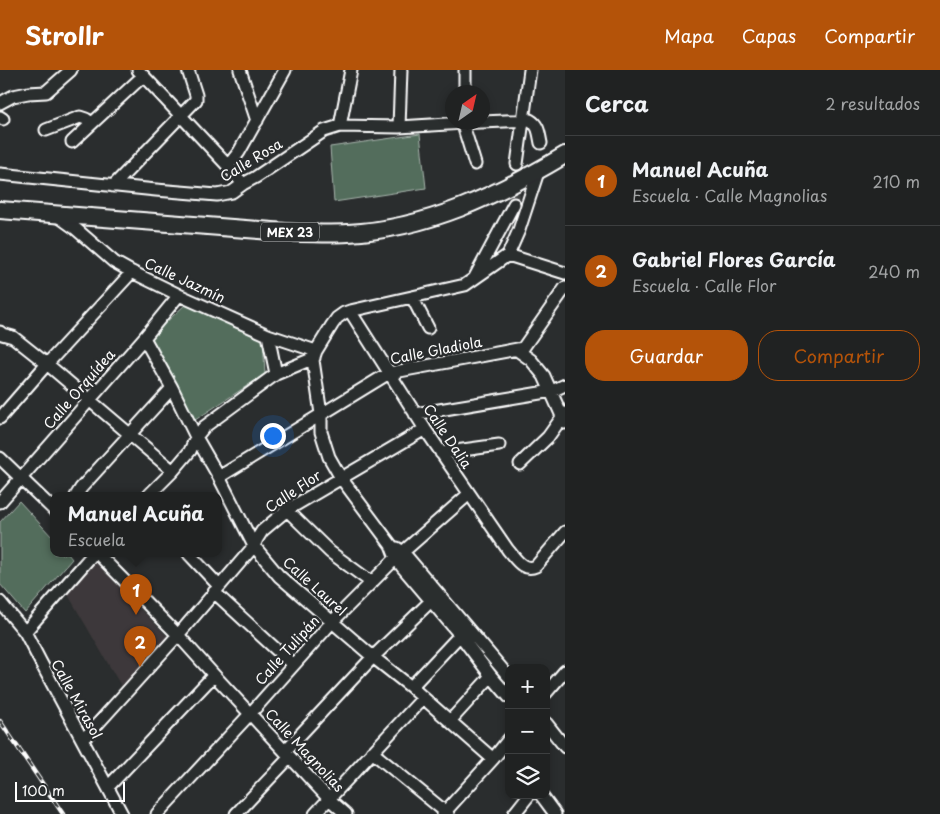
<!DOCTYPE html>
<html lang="es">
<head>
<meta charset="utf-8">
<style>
	:root { --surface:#202222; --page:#2d2f2f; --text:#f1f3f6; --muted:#a2a4a5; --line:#3d3f40; --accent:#b45309 }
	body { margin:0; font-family:"Playpen Sans",sans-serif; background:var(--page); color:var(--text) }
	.controls { position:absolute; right:15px; bottom:15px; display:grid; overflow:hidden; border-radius:10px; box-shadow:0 2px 8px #0003 }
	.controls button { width:45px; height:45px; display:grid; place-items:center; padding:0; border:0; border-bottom:1px solid var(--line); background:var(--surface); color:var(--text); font:25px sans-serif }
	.compass { position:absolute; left:445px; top:15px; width:45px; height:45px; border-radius:50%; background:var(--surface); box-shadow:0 2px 8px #0003; rotate:34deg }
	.scale { position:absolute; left:15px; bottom:12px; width:110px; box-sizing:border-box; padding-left:5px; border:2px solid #fff; border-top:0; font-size:14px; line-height:18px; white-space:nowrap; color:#fff; -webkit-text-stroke:4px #2a2d2e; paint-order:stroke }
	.you { position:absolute; left:272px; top:365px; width:18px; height:18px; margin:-12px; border:4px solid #fff; border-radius:50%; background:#1a73e8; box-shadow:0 0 0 8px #1a73e833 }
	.badge { display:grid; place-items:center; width:32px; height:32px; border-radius:50%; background:var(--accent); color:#fff; font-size:16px; font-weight:700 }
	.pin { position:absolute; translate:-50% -41px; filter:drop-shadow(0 1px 2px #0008) }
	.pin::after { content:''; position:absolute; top:26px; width:18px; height:15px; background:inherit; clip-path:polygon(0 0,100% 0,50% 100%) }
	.popup { position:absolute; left:50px; top:422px; width:172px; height:65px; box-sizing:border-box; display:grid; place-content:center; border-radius:10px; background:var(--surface); filter:drop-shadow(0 1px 4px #0005); font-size:16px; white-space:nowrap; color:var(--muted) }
	.popup b { font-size:19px; color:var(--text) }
	.popup::after { content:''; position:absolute; left:50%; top:100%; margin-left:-10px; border:10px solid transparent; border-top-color:var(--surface) }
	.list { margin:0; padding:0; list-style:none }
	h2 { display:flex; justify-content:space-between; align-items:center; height:65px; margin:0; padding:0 20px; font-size:21px }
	h2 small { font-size:16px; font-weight:400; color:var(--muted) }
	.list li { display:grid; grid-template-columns:32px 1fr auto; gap:15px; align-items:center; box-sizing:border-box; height:90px; padding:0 20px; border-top:1px solid var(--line) }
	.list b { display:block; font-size:19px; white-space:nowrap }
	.list p { margin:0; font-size:16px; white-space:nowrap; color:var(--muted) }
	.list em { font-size:16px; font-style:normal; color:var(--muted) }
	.actions { display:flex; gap:10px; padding:15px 20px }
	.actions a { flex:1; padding:11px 0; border:1px solid var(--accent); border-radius:20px; text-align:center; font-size:18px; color:var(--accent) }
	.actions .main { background:var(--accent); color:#fff }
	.icon { flex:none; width:28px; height:28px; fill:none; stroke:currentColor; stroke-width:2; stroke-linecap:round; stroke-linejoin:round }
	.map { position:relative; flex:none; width:565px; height:744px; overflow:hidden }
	header { display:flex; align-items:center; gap:30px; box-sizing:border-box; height:70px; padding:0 25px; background:var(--accent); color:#fff }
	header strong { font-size:24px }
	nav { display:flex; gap:28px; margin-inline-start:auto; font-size:18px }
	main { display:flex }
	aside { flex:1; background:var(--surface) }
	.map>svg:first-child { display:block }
	.built { fill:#3d393a }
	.green { fill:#536d5c; stroke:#a9b6ae }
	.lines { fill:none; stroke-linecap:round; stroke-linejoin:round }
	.minor-tunnel { stroke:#3f4243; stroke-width:11; stroke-dasharray:11 5.5; stroke-linecap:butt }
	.minor-casing { stroke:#fff; stroke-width:15 }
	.highway-casing { stroke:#fff; stroke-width:20 }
	.minor { stroke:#2a2d2e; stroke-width:11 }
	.highway { stroke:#2a2d2e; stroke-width:16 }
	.rail-casing { stroke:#fff; stroke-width:4.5 }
	.rail { stroke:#2a2d2e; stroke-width:2.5; stroke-dasharray:8; stroke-linecap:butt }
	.labels { text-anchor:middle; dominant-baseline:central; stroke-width:5; stroke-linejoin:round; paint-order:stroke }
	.shield { fill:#2a2d2e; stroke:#bfc0c0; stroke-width:1 }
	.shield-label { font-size:12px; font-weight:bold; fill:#fff }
	.street-label { font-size:14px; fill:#fff; stroke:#2a2d2e }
</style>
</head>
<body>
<header>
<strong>Strollr</strong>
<nav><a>Mapa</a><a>Capas</a><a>Compartir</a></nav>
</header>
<main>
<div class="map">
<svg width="565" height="744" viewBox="0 0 565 744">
	<rect width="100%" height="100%" fill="#2a2d2e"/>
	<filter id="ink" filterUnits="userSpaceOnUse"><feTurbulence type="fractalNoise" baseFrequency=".02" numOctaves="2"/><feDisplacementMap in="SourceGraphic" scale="10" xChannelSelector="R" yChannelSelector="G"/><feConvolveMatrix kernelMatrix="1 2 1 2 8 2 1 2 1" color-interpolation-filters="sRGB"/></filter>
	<g filter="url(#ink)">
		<path class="built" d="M95,492L169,568L124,621L67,523Z"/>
		<path class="green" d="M420,64L426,118L334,132L330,77Z
			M187,233L263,267L265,304L192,352L149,268Z
			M19,431L53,468L54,484H68L72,489L25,543L0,514V452Z"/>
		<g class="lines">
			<path class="minor-tunnel" d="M514,134L517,94"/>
			<g class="minor-casing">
				<path id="minor" d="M138,0L228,96L243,114
					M240,0L257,51
					M465,22V0
					M0,33L13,26L28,23L46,22L71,0
					M0,47L3,49
					M462,52L475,94
					M482,52L530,50C539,55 539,64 541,73
					M340,56L351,0
					M399,57L401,0
					M46,60L80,47L86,49L92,53
					M72,72L143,6
					M517,94L530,0
					M228,96L239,82L285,0
					M0,104L156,120L217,125L232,122L243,114L256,107L324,61L340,56L399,57L480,52
					M113,116L196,30V25L188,0
					M55,144L76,159L114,192L132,202L179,225L268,265L316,281
					M508,185L565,203
					M475,207L514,134
					M412,227L428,258
					M350,241L425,359L508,480C516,489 523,502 536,496L565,462
					M0,262L2,264L13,267L47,294L173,401
					M268,265L276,304
					M144,268L172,318L196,367L219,407L254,476L279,506L373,587L411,617L493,689
					M517,280L531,290L544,306L565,353
					M415,344L552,321L565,315
					M0,348L47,294L132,202
					M441,383L499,375
					M0,388L54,440
					M520,394L548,367L565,343
					M219,407L389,303L523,278L565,218
					M76,426L81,418L172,318
					M148,426L173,401L190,381L196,367L204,357L276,304L314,288
					M0,432L144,268L179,225
					M287,440L330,482L371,512
					M397,478L403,482L509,607
					M98,484L178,565L214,605L329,729L346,744
					M189,484L219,516
					M214,522L293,595
					M0,532L25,562L40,591L122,744
					M25,562L93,484
					M411,617L460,565
					M546,623L565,601
					M509,627L491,606L460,565L403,498L396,488L391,475L341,408L329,387L321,362V344L313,290L316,281L332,255L337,248L344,243L350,241L465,215L508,185L519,160L538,102
					M450,651L491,606
					M546,653L565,677
					M83,670L178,565L254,476L257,469L262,461L287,440L425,359
					M285,681L373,587L432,530
					M372,682L448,744
					M108,717L214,605
					M541,725L555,744
					M157,744L250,644L332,552L396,488L469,424
					M236,744L290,687
					M315,744L423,628
					M443,744L493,689L509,669
					M514,744L529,725"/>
			</g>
			<g class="highway-casing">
				<path id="highway" d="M0,140L298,163C314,163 331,164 348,163C427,159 498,125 565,85"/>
			</g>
			<use href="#minor" class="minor"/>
			<use href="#highway" class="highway"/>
			<g class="rail-casing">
				<path id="rail" d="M0,651L63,744"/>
			</g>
			<use href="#rail" class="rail"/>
		</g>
	</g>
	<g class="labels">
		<rect class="shield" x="261" y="152.5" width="58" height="19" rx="4"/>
		<g class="shield-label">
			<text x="290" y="162">MEX 23</text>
		</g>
		<g class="street-label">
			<text transform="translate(251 90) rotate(-31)">Calle Rosa</text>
			<text transform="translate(185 210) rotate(25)">Calle Jazmín</text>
			<text transform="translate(436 280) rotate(-11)">Calle Gladiola</text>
			<text transform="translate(79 319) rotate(-49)">Calle Orquídea</text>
			<text transform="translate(448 366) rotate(56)">Calle Dalia</text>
			<text transform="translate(293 421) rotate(-34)">Calle Flor</text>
			<text transform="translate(315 516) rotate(42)">Calle Laurel</text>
			<text transform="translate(287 580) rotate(-48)">Calle Tulipán</text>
			<text transform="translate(77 629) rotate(61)">Calle Mirasol</text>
			<text transform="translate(305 680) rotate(47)">Calle Magnolias</text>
		</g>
	</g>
</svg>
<div class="controls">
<button>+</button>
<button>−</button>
<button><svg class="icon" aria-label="layers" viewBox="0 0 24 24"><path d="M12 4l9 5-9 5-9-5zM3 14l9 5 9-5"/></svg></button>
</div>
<svg class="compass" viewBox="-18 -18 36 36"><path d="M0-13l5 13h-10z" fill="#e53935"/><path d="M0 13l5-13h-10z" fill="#a2a4a5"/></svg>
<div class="scale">100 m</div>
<div class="you"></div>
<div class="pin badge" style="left:136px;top:545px">1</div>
<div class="popup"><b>Manuel Acuña</b>Escuela</div>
<div class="pin badge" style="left:140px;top:597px">2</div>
</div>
<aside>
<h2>Cerca<small>2 resultados</small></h2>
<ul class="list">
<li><span class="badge">1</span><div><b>Manuel Acuña</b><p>Escuela · Calle Magnolias</p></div><em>210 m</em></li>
<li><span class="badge">2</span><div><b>Gabriel Flores García</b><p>Escuela · Calle Flor</p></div><em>240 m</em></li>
</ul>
<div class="actions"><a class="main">Guardar</a><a>Compartir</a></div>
</aside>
</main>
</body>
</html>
